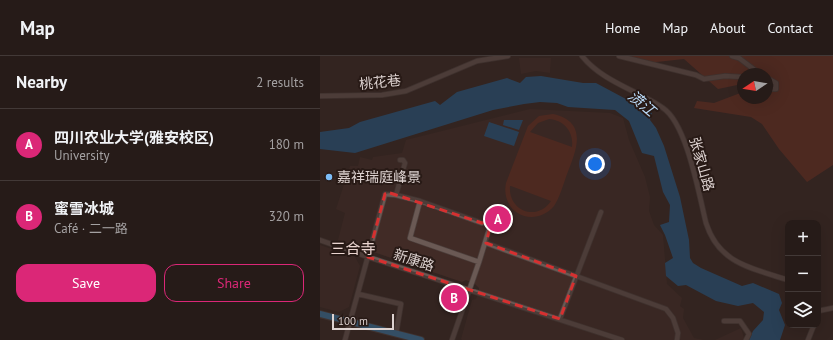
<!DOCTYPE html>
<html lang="en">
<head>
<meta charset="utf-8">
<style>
	:root { --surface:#261b18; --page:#2e2421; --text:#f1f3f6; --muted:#a4a1a2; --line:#423937; --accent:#db2777 }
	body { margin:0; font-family:"PT Sans","Noto Sans SC",sans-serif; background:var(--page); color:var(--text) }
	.controls { position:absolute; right:12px; bottom:12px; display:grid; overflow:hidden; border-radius:8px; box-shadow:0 4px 16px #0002 }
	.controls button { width:36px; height:36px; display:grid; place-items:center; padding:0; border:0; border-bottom:1px solid var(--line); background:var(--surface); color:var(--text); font:20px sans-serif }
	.compass { position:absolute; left:417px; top:12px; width:36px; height:36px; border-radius:50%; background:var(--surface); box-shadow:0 4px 16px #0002; rotate:258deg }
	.scale { position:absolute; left:12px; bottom:10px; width:62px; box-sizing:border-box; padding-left:4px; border:2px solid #ddd2d0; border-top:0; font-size:11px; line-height:14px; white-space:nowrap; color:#ddd2d0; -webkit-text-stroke:3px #281a16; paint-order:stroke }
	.you { position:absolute; left:275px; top:108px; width:14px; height:14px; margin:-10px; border:3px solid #fff; border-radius:50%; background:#1a73e8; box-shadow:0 0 0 6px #1a73e833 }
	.badge { display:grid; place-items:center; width:26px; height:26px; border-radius:50%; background:var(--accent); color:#fff; font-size:13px; font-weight:700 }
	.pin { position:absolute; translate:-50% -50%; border:2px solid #fff; box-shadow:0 1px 4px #0006 }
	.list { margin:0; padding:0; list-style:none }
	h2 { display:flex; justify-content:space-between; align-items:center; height:52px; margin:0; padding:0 16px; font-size:17px }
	h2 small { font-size:13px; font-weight:400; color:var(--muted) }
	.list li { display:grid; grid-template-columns:26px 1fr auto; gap:12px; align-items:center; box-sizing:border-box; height:72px; padding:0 16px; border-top:1px solid var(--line) }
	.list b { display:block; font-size:15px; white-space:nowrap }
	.list p { margin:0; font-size:13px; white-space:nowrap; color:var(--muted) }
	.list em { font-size:13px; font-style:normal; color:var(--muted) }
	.actions { display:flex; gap:8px; padding:12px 16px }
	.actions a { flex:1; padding:9px 0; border:1px solid var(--accent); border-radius:12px; text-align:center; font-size:14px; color:var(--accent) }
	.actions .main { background:var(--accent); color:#fff }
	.icon { flex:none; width:22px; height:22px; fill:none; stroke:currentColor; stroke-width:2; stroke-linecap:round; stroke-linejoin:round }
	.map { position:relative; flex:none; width:513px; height:284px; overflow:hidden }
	header { display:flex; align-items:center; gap:24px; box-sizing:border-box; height:56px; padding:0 20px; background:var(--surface); border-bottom:1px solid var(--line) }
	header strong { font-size:19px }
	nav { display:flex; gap:22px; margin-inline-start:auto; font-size:14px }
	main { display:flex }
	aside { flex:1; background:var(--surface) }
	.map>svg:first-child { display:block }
	.built { fill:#412b26 }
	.green { fill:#6e2f20; fill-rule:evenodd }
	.water { fill:#1e6095 }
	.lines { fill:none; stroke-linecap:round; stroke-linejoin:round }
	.minor-casing { stroke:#4d403d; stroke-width:6 }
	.major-casing { stroke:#4d403d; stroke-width:8 }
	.minor { stroke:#6a5954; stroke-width:4.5 }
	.major { stroke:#3580b6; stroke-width:6 }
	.marked { fill:none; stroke:#d63030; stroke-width:3; stroke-dasharray:8 5; stroke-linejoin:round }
	.poi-dot { fill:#7dbef9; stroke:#281a16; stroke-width:1.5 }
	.labels { text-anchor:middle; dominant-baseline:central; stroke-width:4; stroke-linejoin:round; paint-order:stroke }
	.street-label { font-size:14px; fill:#ddd2d0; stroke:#281a16 }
	.poi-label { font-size:14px; fill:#ddd2d0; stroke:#281a16; text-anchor:start }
	.water-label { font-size:15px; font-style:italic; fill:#bbdcfa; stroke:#281a16 }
	.neighbourhood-label { font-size:15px; fill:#ead5d0; stroke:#281a16 }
</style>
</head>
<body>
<header>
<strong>Map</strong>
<nav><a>Home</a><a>Map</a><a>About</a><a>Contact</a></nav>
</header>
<main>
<aside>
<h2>Nearby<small>2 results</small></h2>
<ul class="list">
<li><span class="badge">A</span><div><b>四川农业大学(雅安校区)</b><p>University</p></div><em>180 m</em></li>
<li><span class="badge">B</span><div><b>蜜雪冰城</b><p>Café · 二一路</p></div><em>320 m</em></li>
</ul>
<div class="actions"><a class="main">Save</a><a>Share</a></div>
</aside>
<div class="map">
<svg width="513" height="284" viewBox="0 0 513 284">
	<rect width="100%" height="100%" fill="#332420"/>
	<path class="built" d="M199,2H231L230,17L216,15L201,18Z
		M210,53L290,57L303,62L309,84L325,121L330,141L329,155L334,169L343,179L347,228L362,242L360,250L364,253L363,262L374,282L384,284H142L141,283L152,244L156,243L158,237L159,232L155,228L146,224L142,226L18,184L25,157L16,153L30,110H38L40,101L52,104L53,101L82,97L86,84Z
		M0,189L35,201L40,210L29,251L19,256L0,251Z
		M421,272L424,282L423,284H395Z"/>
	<path class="green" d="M299,0H513V109L487,126L459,93L442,68L431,61L374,52L377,45L394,47L423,36L422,28L398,33L364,3L327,7ZM423,18H447V42H423Z
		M233,58C269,66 256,95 247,118C243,129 240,141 234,150C214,173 180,157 186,127L208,70L219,60ZM229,63C244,64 254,76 252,91L210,76L218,67ZM190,130H191L231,145C217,166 188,155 190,130Z"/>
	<path class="water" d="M221,20L263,27H276L332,57L330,64L336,72L344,90L360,141L369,184L370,202L373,207L381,212L422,230L433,227L459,238L462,247L459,254L465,269L460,284H429L433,275L443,264L444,256L433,247L418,250L396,245L366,229L358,230L346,220L345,207L353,202L345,179L340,169L349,166L350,149L343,136L334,100L322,97L309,65L295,54L248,51L237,47L220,46L204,48L173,54L35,97L0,93V76L29,72L40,66L115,45L120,49L137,36L187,22L200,27L206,21Z
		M184,64H203L199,74L183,69Z
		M169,66L199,76L194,90L164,80Z"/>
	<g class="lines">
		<g class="minor-casing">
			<path id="minor" d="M262,0C283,26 317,34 343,52C367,68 379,139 386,167C399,208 432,212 468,224
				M299,0L376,19L384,23L405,20L423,21
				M412,0L419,2L440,18
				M447,22L456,27V33H449L447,32
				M0,40L62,39L86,35L157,5L188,0
				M76,139L100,145L162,167L172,164L159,206L132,284
				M100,145L90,182L159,206
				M0,184L48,201L302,284
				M166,187L346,253L353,262L358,277L357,284
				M38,238L81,248L76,278
				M498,255L513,252
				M240,263L281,156
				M404,265H420L429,278L426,284
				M25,284L65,138L76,139L85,107L83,104H80
				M488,284L494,269"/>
		</g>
		<g class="major-casing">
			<path id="major" d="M0,258L101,284"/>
		</g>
		<use href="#minor" class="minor"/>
		<use href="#major" class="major"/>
	</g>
	<path d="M0 0H513V284H0ZM70,137L162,167L172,164L166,187L256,220L240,263L48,201L65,138Z" fill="#332420" fill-opacity=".55" fill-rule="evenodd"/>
	<path class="marked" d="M70,137L162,167L172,164L166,187L256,220L240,263L48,201L65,138Z"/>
	<circle class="poi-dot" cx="9" cy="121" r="4"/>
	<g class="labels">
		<g class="street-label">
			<text transform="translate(60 26) rotate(-6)">桃花巷</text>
			<text transform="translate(382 108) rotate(74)">张家山路</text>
			<text transform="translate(94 204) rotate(18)">新康路</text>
		</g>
		<g class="poi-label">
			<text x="17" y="121">嘉祥瑞庭峰景</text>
		</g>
		<g class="water-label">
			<text transform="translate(322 47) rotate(40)">𣸣江</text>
		</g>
		<g class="neighbourhood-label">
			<text x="33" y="192">三合寺</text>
		</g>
	</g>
</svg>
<div class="controls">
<button>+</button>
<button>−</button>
<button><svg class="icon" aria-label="layers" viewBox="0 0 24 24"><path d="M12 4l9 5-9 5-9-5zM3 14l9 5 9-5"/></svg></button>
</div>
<svg class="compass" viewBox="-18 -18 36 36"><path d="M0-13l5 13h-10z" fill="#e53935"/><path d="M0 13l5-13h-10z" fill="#a4a1a2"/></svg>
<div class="scale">100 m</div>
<div class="you"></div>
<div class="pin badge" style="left:178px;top:163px">A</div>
<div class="pin badge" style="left:134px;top:242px">B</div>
</div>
</main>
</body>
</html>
